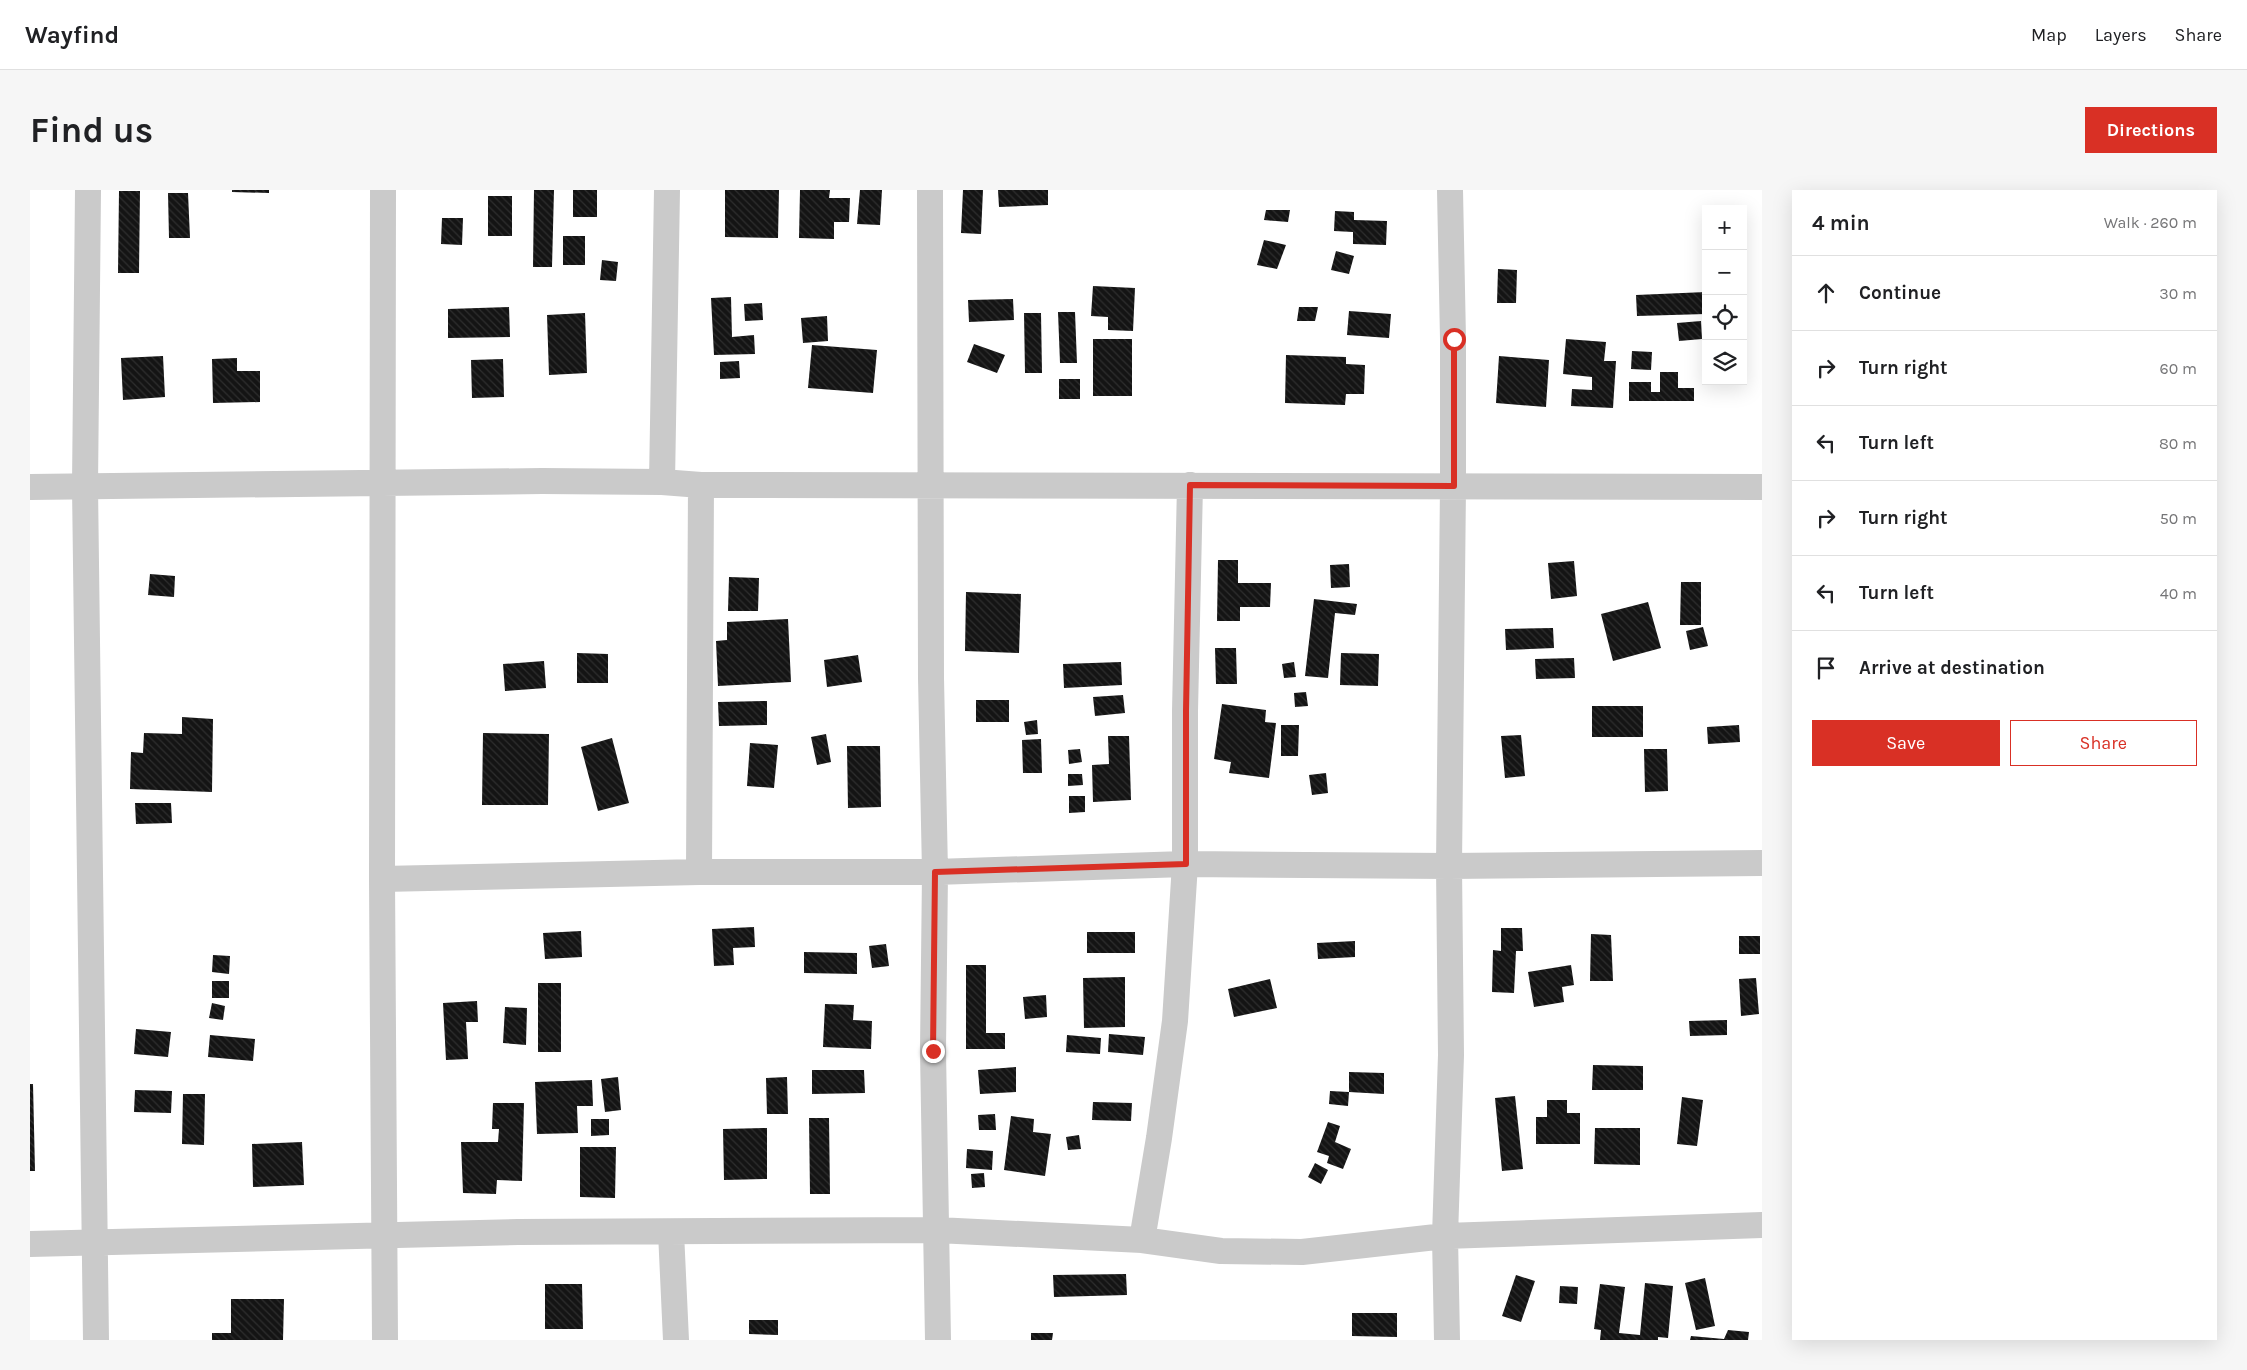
<!DOCTYPE html>
<html lang="en">
<head>
<meta charset="utf-8">
<style>
	:root { --surface:#fff; --page:#f6f6f6; --text:#202124; --muted:#757577; --line:#e0e0e0; --accent:#d93025 }
	body { margin:0; font-family:Karla,sans-serif; background:var(--page); color:var(--text) }
	.controls { position:absolute; right:15px; top:15px; display:grid; overflow:hidden; border-radius:0px; box-shadow:0 5px 20px #0002 }
	.controls button { width:45px; height:45px; display:grid; place-items:center; padding:0; border:0; border-bottom:1px solid var(--line); background:var(--surface); color:var(--text); font:25px sans-serif }
	.stop { position:absolute; width:15px; height:15px; margin:-11px; border:4px solid #d93025; border-radius:50%; background:#fff }
	.stop.end { background:#d93025; border-color:#fff; box-shadow:0 1px 5px #0008 }
	.list { margin:0; padding:0; list-style:none }
	h2 { display:flex; justify-content:space-between; align-items:center; height:65px; margin:0; padding:0 20px; font-size:21px }
	h2 small { font-size:16px; font-weight:400; color:var(--muted) }
	.list li { display:grid; grid-template-columns:32px 1fr auto; gap:15px; align-items:center; box-sizing:border-box; height:75px; padding:0 20px; border-top:1px solid var(--line) }
	.list b { display:block; font-size:19px; white-space:nowrap }
	.list em { font-size:16px; font-style:normal; color:var(--muted) }
	.actions { display:flex; gap:10px; padding:15px 20px }
	.actions a { flex:1; padding:11px 0; border:1px solid var(--accent); border-radius:0px; text-align:center; font-size:18px; color:var(--accent) }
	.actions .main { background:var(--accent); color:#fff }
	.icon { flex:none; width:28px; height:28px; fill:none; stroke:currentColor; stroke-width:2; stroke-linecap:round; stroke-linejoin:round }
	.map { position:relative; flex:none; width:1732px; height:1150px; overflow:hidden; border-radius:0px }
	header { display:flex; align-items:center; gap:30px; box-sizing:border-box; height:70px; padding:0 25px; background:var(--surface); border-bottom:1px solid var(--line) }
	header strong { font-size:24px }
	nav { display:flex; gap:28px; margin-inline-start:auto; font-size:18px }
	.intro { display:flex; align-items:center; justify-content:space-between; box-sizing:border-box; height:120px; padding:0 30px }
	h1 { margin:0; font-size:35px }
	.button { padding:12px 22px; border-radius:0px; background:var(--accent); color:#fff; font-size:18px; font-weight:700 }
	main { display:flex; gap:30px; padding:0 30px }
	aside { flex:1; background:var(--surface); border-radius:0px; box-shadow:0 5px 20px #0002 }
	.map>svg:first-child { display:block }
	.building { fill:url(#building-back-hatch) }
	.lines { fill:none; stroke-linecap:round; stroke-linejoin:round }
	.street { stroke:#cacaca; stroke-width:26 }
	.route { stroke:#d93025; stroke-width:6 }
</style>
</head>
<body>
<header>
<strong>Wayfind</strong>
<nav><a>Map</a><a>Layers</a><a>Share</a></nav>
</header>
<div class="intro"><h1>Find us</h1><a class="button">Directions</a></div>
<main>
<div class="map">
<svg width="1732" height="1150" viewBox="0 0 1732 1150">
	<defs>
		<pattern id="building-back-hatch" width="6" height="6" patternUnits="userSpaceOnUse" patternTransform="scale(1.25)"><rect width="6" height="6" fill="#141414"/><path d="M-1 5l2 2M0 0l6 6M5-1l2 2" fill="none" stroke="#2e2e2e"/></pattern>
	</defs>
	<rect width="100%" height="100%" fill="#fff"/>
	<path class="building" d="M202,0H239V3L202,2Z
		M504,0H524L522,77H503Z
		M543,0H567V27H543Z
		M695,0H749L748,48L695,47Z
		M770,0H800L799,8H820L819,32H804V49L769,48Z
		M830,0H852L850,35L827,34Z
		M933,0H953L951,44L931,43Z
		M968,0H1018V15L969,17Z
		M89,1H110L109,83H88Z
		M138,3H158L160,48H139Z
		M458,6H482V46H458Z
		M1236,20H1260L1258,32L1234,30Z
		M1305,21L1324,22V30L1357,31L1356,55L1323,54V42L1304,41Z
		M412,28H433L432,55L411,54Z
		M533,46H555V75H533Z
		M1234,50L1256,55L1247,79L1227,75Z
		M1306,61L1324,66L1319,84L1301,80Z
		M572,70L588,72L586,91L570,90Z
		M1468,79L1487,80L1486,113H1467Z
		M1063,96L1105,98L1103,141L1078,140V127L1061,126Z
		M1676,102V124L1607,126L1606,105Z
		M701,107L702,147L724,145L725,164L684,165L681,108Z
		M983,109L984,130L939,132L938,110Z
		M732,113L733,130L715,131L714,114Z
		M479,117L480,147L418,148V119Z
		M1269,117H1288L1285,131H1267Z
		M1319,121L1361,124L1359,148L1317,145Z
		M1028,122H1045L1047,173H1030Z
		M555,123L557,183L519,185L517,125Z
		M994,123H1011L1012,183H995Z
		M797,126L798,151L773,153L771,128Z
		M1671,131L1672,149L1649,151L1647,133Z
		M1063,149H1102V206H1063Z
		M1536,149L1576,152L1574,171H1586L1583,218L1541,216L1542,199L1562,200V187L1533,184Z
		M944,154L975,165L967,183L937,172Z
		M782,155L847,160L843,203L778,198Z
		M1602,161L1622,162L1621,180L1601,179Z
		M1256,165L1316,167V174L1335,175L1334,204H1316L1315,215L1255,213Z
		M133,166L135,207L93,210L91,168Z
		M1469,166L1519,170L1516,217L1466,213Z
		M207,168V181H230V212L183,213L182,169Z
		M473,169L474,207L442,208L441,170Z
		M709,171L710,188L690,189V172Z
		M1630,182H1648V198H1664V211H1599V192H1621V202H1630Z
		M1029,189H1050V209H1029Z
		M1188,370H1208V393H1241L1240,417H1210V431H1187Z
		M1544,371L1547,406L1521,409L1518,373Z
		M1319,374L1320,397L1301,398L1300,375Z
		M120,384L145,386L144,407L118,405Z
		M699,387L729,388L728,421H698Z
		M1651,392H1671V435H1650Z
		M936,402L991,404L989,463L935,461Z
		M1284,409L1327,414L1325,425L1305,423L1298,488L1275,486Z
		M1618,412L1631,458L1583,471L1571,424Z
		M758,429L761,492L688,496L686,451L697,450V432Z
		M1673,437L1678,456L1660,460L1656,441Z
		M1523,438L1524,458L1476,460L1475,439Z
		M1185,458H1206L1207,494H1186Z
		M547,463L578,464V493H547Z
		M1311,463L1349,464L1348,496L1310,495Z
		M828,465L832,492L797,497L794,470Z
		M1544,468L1545,488L1506,489L1505,469Z
		M514,471L516,498L475,501L473,474Z
		M1091,472L1092,495L1034,498L1033,474Z
		M1264,472L1266,487L1254,488L1252,474Z
		M1276,502L1278,516L1265,517L1264,503Z
		M1093,505L1095,523L1065,526L1063,507Z
		M946,510H979V532H946Z
		M737,511V535L689,536L688,512Z
		M1192,514L1236,520L1235,532L1246,533L1239,588L1199,583L1201,572L1184,569Z
		M1562,516H1613V547H1562Z
		M152,527L183,529L182,602L100,599L101,562L113,563L114,543L152,544Z
		M1007,530L1008,544L996,545L994,532Z
		M1251,535H1269L1268,566H1251Z
		M1709,535L1710,552L1678,554L1677,537Z
		M453,543L519,544L518,615H452Z
		M796,544L801,572L787,575L781,547Z
		M1491,545L1495,586L1475,588L1471,546Z
		M1078,546H1099L1101,610L1063,612L1062,575L1079,574Z
		M582,548L599,613L568,621L551,557Z
		M1011,549L1012,583H993L992,550Z
		M720,553L748,555L744,598L717,596Z
		M817,556H850L851,617L818,618Z
		M1050,559L1052,572L1039,574L1038,560Z
		M1614,559H1637L1638,601L1615,602Z
		M1296,583L1298,603L1282,605L1279,585Z
		M1038,584H1052L1053,595L1038,596Z
		M1039,606H1055V622L1039,623Z
		M105,613H141L142,633L106,634Z
		M724,737L725,757L703,758L704,775L684,776L682,739Z
		M1471,738H1492L1493,761H1486L1484,803L1462,802L1463,760L1471,761Z
		M551,741L552,767L515,769L513,743Z
		M1057,742H1105V763H1057Z
		M1561,744L1581,745L1583,791H1560Z
		M1709,746H1730V764H1709Z
		M1325,751V767L1288,769L1287,753Z
		M856,754L859,776L842,778L839,756Z
		M774,762L827,763V784L774,783Z
		M183,765L200,766L199,784L182,782Z
		M936,775H956V843H975V859H936Z
		M1541,775L1544,795L1532,797L1534,812L1504,817L1498,782Z
		M1095,787V837L1054,838L1053,788Z
		M1726,788L1729,824L1711,826L1709,789Z
		M1240,789L1247,818L1204,827L1198,799Z
		M182,791H199V808H182Z
		M508,793H531V862H508Z
		M1016,805L1017,827L995,829L993,807Z
		M447,811L448,832H436L438,869L416,870L413,813Z
		M182,813L195,816L193,830L179,828Z
		M795,814L824,815L823,830L842,831L841,859L793,857Z
		M475,817L497,818L496,855L473,853Z
		M1697,830V845L1660,846L1659,831Z
		M106,839L141,842L138,867L104,864Z
		M1079,844L1115,847L1113,865L1078,862Z
		M180,845L225,849L223,871L178,867Z
		M1037,845L1071,848L1070,864L1036,862Z
		M1563,875L1613,876V900H1562Z
		M986,877V902L950,904L948,880Z
		M782,880H834L835,903L782,904Z
		M1319,882L1354,883V904L1319,902Z
		M588,887L591,920L575,922L571,889Z
		M757,887L758,924H737L736,888Z
		M562,890L563,916H547L548,943L507,944L505,892Z
		M0,894H3L5,981H0Z
		M105,900L142,901L141,923L104,922Z
		M1300,901L1319,902L1318,916L1299,914Z
		M153,904H175L174,955L152,954Z
		M1485,906L1493,979L1472,981L1465,908Z
		M1652,907L1673,910L1667,956L1647,954Z
		M1517,910H1537V923H1550V954H1506V927H1517Z
		M1063,912L1102,913L1101,931L1062,930Z
		M463,913H494L492,991L467,990L466,1004L433,1003L431,952H468L469,939H462Z
		M965,924L966,940H949L948,925Z
		M981,926L1004,929L1003,942L1021,944L1015,986L974,980Z
		M779,928H799L800,1004H780Z
		M561,929H579V945L561,946Z
		M1298,932L1310,936L1305,952L1321,959L1313,979L1297,973L1299,966L1287,962Z
		M737,938V989L694,990L693,939Z
		M1565,938H1610V975L1564,974Z
		M1049,945L1051,959L1038,960L1036,947Z
		M272,952L274,995L223,997L222,954Z
		M550,957H586L585,1008L550,1007Z
		M937,959L963,961L962,980L936,978Z
		M1285,973L1298,980L1291,994L1278,987Z
		M954,983L955,997L942,998L941,984Z
		M1096,1084L1097,1105L1024,1107L1023,1085Z
		M1486,1085L1505,1091L1491,1132L1472,1126Z
		M1675,1088L1685,1136L1666,1140L1655,1093Z
		M1615,1093L1643,1096L1638,1148L1628,1147V1150H1570L1571,1140L1564,1139L1570,1094L1595,1097L1589,1143L1610,1145Z
		M515,1094H552L553,1139H515Z
		M1530,1096L1548,1097L1547,1114L1529,1113Z
		M201,1109H254L253,1150H182V1143H201Z
		M1322,1123H1367V1147L1322,1146Z
		M719,1130H748V1145L719,1144Z
		M1698,1140L1719,1142L1718,1150H1660L1661,1146L1694,1149Z
		M1001,1143H1023L1022,1150H1001Z"/>
	<g class="lines">
		<path class="street" d="M58,0L55,296L66,1150
			M353,0L352,689L355,1150
			M900,0L901,488L905,682L903,861L908,1150
			M632,292L637,0
			M0,297L512,291L632,292L671,295L1732,297
			M669,682L671,295
			M352,689L669,682H905L1155,674L1419,676L1732,673
			M641,1042L646,1150
			M1112,1050L1129,948L1145,831L1155,674V521L1160,295
			M0,1054L488,1042L907,1040L1112,1050L1191,1061L1272,1062L1415,1046L1732,1035
			M1417,1150L1415,1046L1421,865L1419,676L1423,296V149L1420,0"/>
	</g>
	<g class="lines">
		<path class="route" d="M903,861L905,682L1156,674V521L1160,295L1424,296V149"/>
	</g>
</svg>
<div class="controls">
<button>+</button>
<button>−</button>
<button><svg class="icon" aria-label="locate" viewBox="0 0 24 24"><circle cx="12" cy="12" r="6"/><path d="M12 2v4M12 18v4M2 12h4M18 12h4"/></svg></button>
<button><svg class="icon" aria-label="layers" viewBox="0 0 24 24"><path d="M12 4l9 5-9 5-9-5zM3 14l9 5 9-5"/></svg></button>
</div>
<div class="stop" style="left:1424px;top:149px"></div>
<div class="stop end" style="left:903px;top:861px"></div>
</div>
<aside>
<h2>4 min<small>Walk · 260 m</small></h2>
<ul class="list">
<li><svg class="icon" aria-label="ahead" viewBox="0 0 24 24"><path d="M12 20V5M6 11l6-6 6 6"/></svg><div><b>Continue</b></div><em>30 m</em></li>
<li><svg class="icon" aria-label="right" viewBox="0 0 24 24"><path d="M7 20v-9h11M14 6l5 5-5 5"/></svg><div><b>Turn right</b></div><em>60 m</em></li>
<li><svg class="icon" aria-label="left" viewBox="0 0 24 24"><path d="M17 20v-9H6M10 6l-5 5 5 5"/></svg><div><b>Turn left</b></div><em>80 m</em></li>
<li><svg class="icon" aria-label="right" viewBox="0 0 24 24"><path d="M7 20v-9h11M14 6l5 5-5 5"/></svg><div><b>Turn right</b></div><em>50 m</em></li>
<li><svg class="icon" aria-label="left" viewBox="0 0 24 24"><path d="M17 20v-9H6M10 6l-5 5 5 5"/></svg><div><b>Turn left</b></div><em>40 m</em></li>
<li><svg class="icon" aria-label="arrive" viewBox="0 0 24 24"><path d="M6 21V4h12l-3 4 3 4H6"/></svg><div><b>Arrive at destination</b></div></li>
</ul>
<div class="actions"><a class="main">Save</a><a>Share</a></div>
</aside>
</main>
</body>
</html>
